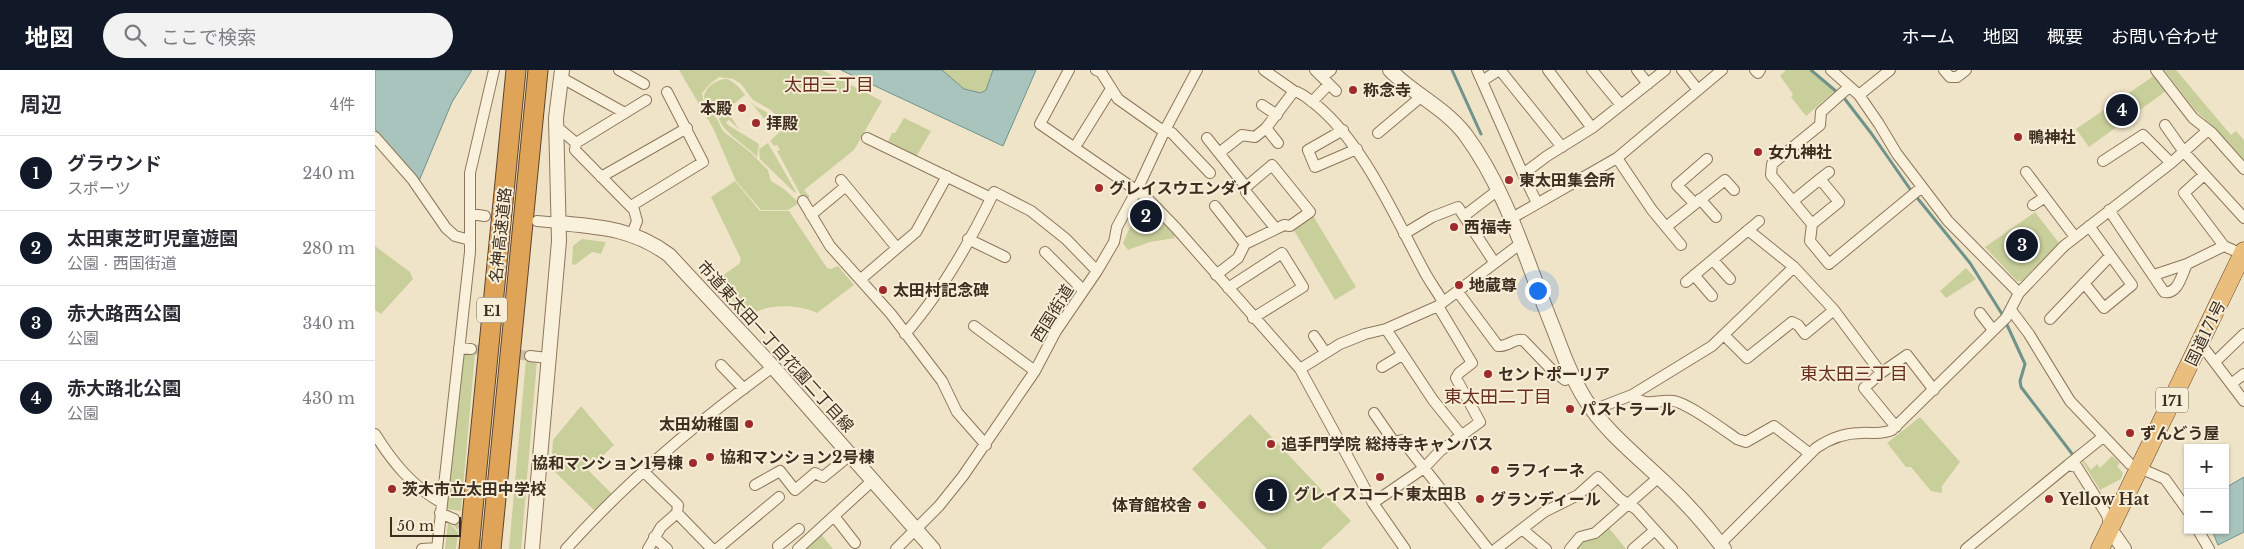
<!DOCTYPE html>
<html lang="ja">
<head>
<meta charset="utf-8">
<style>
	:root { --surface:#fff; --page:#f2f2f3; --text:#2b2b33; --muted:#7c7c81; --line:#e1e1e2; --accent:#111827 }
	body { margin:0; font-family:"Libre Baskerville","Noto Sans JP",serif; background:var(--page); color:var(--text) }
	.controls { position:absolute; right:15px; bottom:15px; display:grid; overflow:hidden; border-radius:0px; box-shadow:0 1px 4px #0004 }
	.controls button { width:45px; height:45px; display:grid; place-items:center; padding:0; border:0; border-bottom:1px solid var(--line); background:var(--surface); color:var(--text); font:25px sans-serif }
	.scale { position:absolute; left:15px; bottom:12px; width:71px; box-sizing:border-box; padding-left:5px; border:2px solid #3d2e20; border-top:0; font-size:14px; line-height:18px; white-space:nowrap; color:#3d2e20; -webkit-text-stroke:4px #f7eed8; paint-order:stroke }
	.you { position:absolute; left:1162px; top:220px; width:18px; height:18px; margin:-12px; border:4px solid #fff; border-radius:50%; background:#1a73e8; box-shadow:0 0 0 8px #1a73e833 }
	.badge { display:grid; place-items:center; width:32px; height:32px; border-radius:50%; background:var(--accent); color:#fff; font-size:16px; font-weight:700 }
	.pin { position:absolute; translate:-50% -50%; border:2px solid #fff; box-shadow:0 1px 5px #0006 }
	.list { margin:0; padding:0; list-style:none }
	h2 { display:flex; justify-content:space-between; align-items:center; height:65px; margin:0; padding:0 20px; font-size:21px }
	h2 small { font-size:16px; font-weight:400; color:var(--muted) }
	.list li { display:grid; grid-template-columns:32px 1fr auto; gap:15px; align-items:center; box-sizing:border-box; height:75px; padding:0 20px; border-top:1px solid var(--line) }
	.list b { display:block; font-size:19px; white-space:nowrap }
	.list p { margin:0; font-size:16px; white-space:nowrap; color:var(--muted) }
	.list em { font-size:16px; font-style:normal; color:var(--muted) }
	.icon { flex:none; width:28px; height:28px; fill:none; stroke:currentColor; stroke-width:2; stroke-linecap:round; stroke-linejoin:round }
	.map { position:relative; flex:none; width:1869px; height:479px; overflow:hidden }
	header { display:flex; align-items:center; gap:30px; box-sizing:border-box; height:70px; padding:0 25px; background:var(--accent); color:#fff }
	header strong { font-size:24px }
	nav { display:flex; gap:28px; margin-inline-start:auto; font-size:18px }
	.search { width:350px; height:45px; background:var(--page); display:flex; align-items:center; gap:12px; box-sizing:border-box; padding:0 18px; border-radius:28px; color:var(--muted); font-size:19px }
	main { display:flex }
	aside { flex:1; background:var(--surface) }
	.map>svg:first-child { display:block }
	.green { fill:#c9cf9b }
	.water { fill:#a9c4bc; stroke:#6f938a }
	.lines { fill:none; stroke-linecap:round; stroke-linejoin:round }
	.stream { stroke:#6f938a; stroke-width:3 }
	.minor-tunnel { stroke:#ccc0a6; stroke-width:10; stroke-dasharray:10 5; stroke-linecap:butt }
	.minor-casing { stroke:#8d765c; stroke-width:12 }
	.tertiary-casing { stroke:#8d765c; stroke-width:16 }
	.trunk-casing { stroke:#5b4430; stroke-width:19 }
	.motorway-casing { stroke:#5b4430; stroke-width:21 }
	.minor { stroke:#faf1dc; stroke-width:10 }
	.tertiary { stroke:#faf1dc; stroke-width:14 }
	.trunk { stroke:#eabe7c; stroke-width:18 }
	.motorway { stroke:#e0a458; stroke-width:19 }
	.poi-dot { fill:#9e2a2b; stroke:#f7eed8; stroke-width:2 }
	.labels { text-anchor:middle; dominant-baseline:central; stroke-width:4; stroke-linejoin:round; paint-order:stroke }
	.shield { fill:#f7eed8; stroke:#756857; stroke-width:1 }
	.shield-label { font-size:15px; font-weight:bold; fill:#3d2e20 }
	.poi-label { font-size:16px; font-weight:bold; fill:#3d2e20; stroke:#f7eed8; text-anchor:start }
	.street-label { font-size:16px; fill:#3d2e20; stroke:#f7eed8 }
	.neighbourhood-label { font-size:18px; fill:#6b2e1e; stroke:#f7eed8 }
</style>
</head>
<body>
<header>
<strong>地図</strong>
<div class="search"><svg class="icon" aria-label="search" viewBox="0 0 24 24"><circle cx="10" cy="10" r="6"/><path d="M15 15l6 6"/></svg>ここで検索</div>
<nav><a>ホーム</a><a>地図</a><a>概要</a><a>お問い合わせ</a></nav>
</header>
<main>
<aside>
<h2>周辺<small>4件</small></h2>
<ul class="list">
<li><span class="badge">1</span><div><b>グラウンド</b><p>スポーツ</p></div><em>240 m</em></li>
<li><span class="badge">2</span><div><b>太田東芝町児童遊園</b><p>公園 · 西国街道</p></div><em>280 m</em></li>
<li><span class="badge">3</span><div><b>赤大路西公園</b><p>公園</p></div><em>340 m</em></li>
<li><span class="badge">4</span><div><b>赤大路北公園</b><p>公園</p></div><em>430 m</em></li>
</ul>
</aside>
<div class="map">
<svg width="1869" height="479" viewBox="0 0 1869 479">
	<rect width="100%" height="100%" fill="#f0e4c8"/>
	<path class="green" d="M304,0H447L507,31L479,80L429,120L435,127L429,131L402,81L405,80L402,75L399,76L395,71L410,57L396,40L378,30L366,14L358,9L344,7L336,13L327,23L329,34L342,49L348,61L375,82L393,100L396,111L409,119L424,133L413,140H386L361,111L338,58Z
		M567,0H618L611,20L606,23L589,19Z
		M1411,0H1435L1460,21L1431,46L1416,27L1418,24L1405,6Z
		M1789,0H1801L1856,65L1861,61L1869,70V93L1842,60L1820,40Z
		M1780,5L1791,21L1714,77L1701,59Z
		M352,9C364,13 370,27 379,35C385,40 392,40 396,47L391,51L370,25L351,40L365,60L354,50L351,52L353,55L384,74L382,87C372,75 340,59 344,42L335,40L329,28C329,17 342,9 352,9Z
		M529,48L556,61L541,87L513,72L517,63H520Z
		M393,73L421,122L420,123L385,89L384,79Z
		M360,111L385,141H414L452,198L456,199L463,196L479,215L442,243C424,234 389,233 373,247L340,211L364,194L366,189L336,127Z
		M767,130L799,163L800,168L775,172L753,180L748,173Z
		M1660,142L1684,173L1647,211H1642L1610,177Z
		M937,144L981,217L960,230L917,157Z
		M207,169L231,172L226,184L217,182L200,195L197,194L198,176Z
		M0,176L35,202L38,209L6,244L0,240Z
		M1591,198L1601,209L1571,228L1565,221Z
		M89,282L100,283L86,441L72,439Z
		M151,289L162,291L146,479H134Z
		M206,336L239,375L213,400L237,424L220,441L176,398L178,370Z
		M875,344L976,451L946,479H892L817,399Z
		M1545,347L1585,392L1567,416V423L1556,421L1536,397H1531L1512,373Z
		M1737,386L1745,393L1742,396L1748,403L1746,409L1725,420L1707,391L1708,389L1716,400L1722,394L1725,398Z
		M73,452L83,462L81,479H70Z
		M1234,458L1251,479H1200L1208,471L1220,468Z
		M445,463L458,479H431L437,474L435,472Z"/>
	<path class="water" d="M0,0H97L77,32L44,111L0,59Z
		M466,0H567L589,19L606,23L611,20L618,0H661L628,76Z
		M1869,407V462L1843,475L1837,460H1850V418Z"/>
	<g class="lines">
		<path class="stream" d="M1077,0L1106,64
			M1436,0L1469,28L1496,63L1535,119L1595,193L1627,244L1650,294L1645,311L1646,317L1698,385"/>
		<path class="minor-tunnel" d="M96,279L155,286
			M79,449L109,479"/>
		<g class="minor-casing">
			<path id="minor" d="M244,0L269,14
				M694,0L665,54L771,127L801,158L925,299L998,433L1030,479
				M721,0L726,2L743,29L784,58L797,63L835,103
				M889,0L919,21C927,23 932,28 939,33C987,71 1019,145 1048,199C1054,211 1062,221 1068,232
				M940,0L961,21
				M1102,0L1148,104
				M1125,0L1187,77
				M1173,0L1217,58
				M1217,0L1246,35
				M1262,0L1273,14
				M1307,0L1323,20
				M1380,0L1383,3L1385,0
				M1569,0L1575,7H1582L1591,0
				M1781,0L1818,48L1837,63L1869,99
				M947,7L956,0
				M187,8L250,43
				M1107,11L1124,0
				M1484,25L1515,0
				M937,32L954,14
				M887,35L902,45
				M1790,55L1809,82L1869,148
				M181,56L201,73
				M891,58L903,73
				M968,60L933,80L940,97L982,79
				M1003,63L1047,26
				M0,67L37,109L71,158L80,166L95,170
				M492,68L616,128
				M832,68L871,117V122L901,159
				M201,73L200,80L259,140L262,151L257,164
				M201,73L271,30
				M700,77L736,19
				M844,83L867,65L880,67L891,58L919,21
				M1242,88L1277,140L1306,175
				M1728,91L1768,65L1796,93
				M1651,102L1700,167
				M1829,105L1809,123L1849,176L1867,184
				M226,107L312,58
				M1445,109L1454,102
				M466,110L522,178
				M1325,129L1341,147
				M428,131L455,176L516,244L567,311L582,342L611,375
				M1418,131L1445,109L1464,132L1437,154L1396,105L1397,94L1445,55L1446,42L1474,17
				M1162,133L1148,104L1172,86L1217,58L1290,0
				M1320,134L1302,115L1332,89
				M1658,135L1670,127
				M256,136L328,92L292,22
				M840,136L870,174
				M1734,140L1789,222C1803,225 1807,204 1812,194
				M95,144L110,146
				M436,145L471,116
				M1089,146L1123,120
				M1137,148L1242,88L1347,0
				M162,151L184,153
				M1437,154L1435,171L1454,194L1547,117
				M1291,157L1350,110L1359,120
				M1373,160L1419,197
				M1029,164L1057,147L1083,137L1119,192
				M593,169L630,187
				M670,182L708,220
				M1338,190L1355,209
				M841,205L863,188L870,174L909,155L915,156L935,142L897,95L871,117
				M1319,205L1337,226
				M1779,205L1812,194L1849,176
				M486,209L541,162L572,106
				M1311,212L1384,151
				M1709,213L1729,238L1757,215L1714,156
				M853,218L907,183L928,217L878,248
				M1083,222L1123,276C1133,277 1139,268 1148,270L1176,299L1190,310L1198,308
				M1644,223L1689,176L1796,93L1832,61
				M1636,240L1654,264L1695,331L1755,394L1790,409L1813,441
				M1605,243L1618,260
				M1675,249L1735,186
				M599,256L660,301
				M1011,259L1058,330L1087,366
				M530,264C567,222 595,172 619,122L656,141L691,169L722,201
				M1349,265L1372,288L1417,252L1423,255L1430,264L1459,240
				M939,266L950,282
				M1825,273L1869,331
				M84,278L96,279
				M155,286L173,288
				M1840,292L1869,264
				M346,295L369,319
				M1007,297L1027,285
				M925,299L965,274L990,264L1011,259L1063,236L1145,174
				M1506,303L1489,318L1521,357
				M1856,314L1869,304
				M1257,325C1271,338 1282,329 1298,331C1313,333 1349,360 1362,369L1371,372L1399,356L1434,383
				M1218,340L1257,325L1337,276L1419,197L1459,240L1506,303L1532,285L1559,320
				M999,343L1019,372L1027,370L1113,479
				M0,364C18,393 37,416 67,433
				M1693,395L1728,367
				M268,401L303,435L302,443L337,479
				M380,415L405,401L420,420L440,403L448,407L475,385
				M998,433L1049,398L1065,381L1105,352L1081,308L1084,303L1097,293L1063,236
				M65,443L79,449
				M459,446L480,473
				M1147,459L1171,479
				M1823,460L1834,479
				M279,467L292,479
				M1345,474L1441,378C1454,369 1469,363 1486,363C1497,362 1506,365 1517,360L1631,248L1644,223L1573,151L1522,84L1504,54L1484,25L1456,0
				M403,476L424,459
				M47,479L62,478
				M62,479L95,182V103L119,0
				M191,479C253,410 323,351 398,297
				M273,479L286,457L302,443
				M342,479L404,427
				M423,479L497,411
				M521,479L564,436L588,406L660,301L681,261L722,201L739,172L742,157L762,120L790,60L822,0
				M1121,479L1169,442L1203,425L1223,407L1245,429L1261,439L1297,479
				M1195,479L1205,467L1220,463L1284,407
				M1258,479L1280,460
				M1591,479L1693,395L1702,397L1732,445L1735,458"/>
		</g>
		<g class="tertiary-casing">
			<path id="tertiary" d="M1015,0C1038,24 1069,37 1090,64C1133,122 1152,194 1179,260C1188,284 1197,308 1210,329C1230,361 1261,385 1288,411C1311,432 1331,455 1349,479
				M184,153C226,157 259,159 294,185L398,297L558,479
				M1735,459L1749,479
				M157,479L184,171L181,48L187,0"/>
		</g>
		<g class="trunk-casing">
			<path id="trunk" d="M1725,479L1869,181"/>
		</g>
		<g class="motorway-casing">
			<path id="motorway" d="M94,479L141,0
				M116,479L163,0"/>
		</g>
		<use href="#minor" class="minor"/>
		<use href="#tertiary" class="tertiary"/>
		<use href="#trunk" class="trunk"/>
		<use href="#motorway" class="motorway"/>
	</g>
	<g class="poi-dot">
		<circle cx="978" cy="20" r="5"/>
		<circle cx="367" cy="38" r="5"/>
		<circle cx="381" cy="53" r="5"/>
		<circle cx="1643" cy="67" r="5"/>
		<circle cx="1383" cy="82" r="5"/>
		<circle cx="1134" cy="110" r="5"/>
		<circle cx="724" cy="118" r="5"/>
		<circle cx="1079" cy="157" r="5"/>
		<circle cx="1084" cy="215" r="5"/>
		<circle cx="508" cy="220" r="5"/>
		<circle cx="1113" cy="304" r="5"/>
		<circle cx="1195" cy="339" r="5"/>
		<circle cx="374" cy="354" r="5"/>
		<circle cx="1755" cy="363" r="5"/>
		<circle cx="896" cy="374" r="5"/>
		<circle cx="335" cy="387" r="5"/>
		<circle cx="318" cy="393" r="5"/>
		<circle cx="1120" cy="400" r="5"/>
		<circle cx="1005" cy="407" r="5"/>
		<circle cx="17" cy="419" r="5"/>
		<circle cx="1105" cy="429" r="5"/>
		<circle cx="1674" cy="429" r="5"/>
		<circle cx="827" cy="435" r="5"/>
	</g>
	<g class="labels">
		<g class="shield">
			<rect x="102" y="227.5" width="30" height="25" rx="4"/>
			<rect x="1781" y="317.5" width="32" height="25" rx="4"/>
		</g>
		<g class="shield-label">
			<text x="117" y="240">E1</text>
			<text x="1797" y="330">171</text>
		</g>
		<g class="poi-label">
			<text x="988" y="20">称念寺</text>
			<text x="357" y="38" text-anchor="end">本殿</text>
			<text x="391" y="53">拝殿</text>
			<text x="1653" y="67">鴨神社</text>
			<text x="1393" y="82">女九神社</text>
			<text x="1144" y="110">東太田集会所</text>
			<text x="734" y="118">グレイスウエンダイ</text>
			<text x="1089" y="157">西福寺</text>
			<text x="1094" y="215">地蔵尊</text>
			<text x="518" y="220">太田村記念碑</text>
			<text x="1123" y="304">セントポーリア</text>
			<text x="1205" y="339">パストラール</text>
			<text x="364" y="354" text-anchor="end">太田幼稚園</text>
			<text x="1765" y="363">ずんどう屋</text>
			<text x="906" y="374">追手門学院 総持寺キャンパス</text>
			<text x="345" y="387">協和マンション2号棟</text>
			<text x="308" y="393" text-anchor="end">協和マンション1号棟</text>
			<text x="1130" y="400">ラフィーネ</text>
			<text x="27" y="419">茨木市立太田中学校</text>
			<text x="1005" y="424" text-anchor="middle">グレイスコート東太田B</text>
			<text x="1115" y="429">グランディール</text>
			<text x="1684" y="429">Yellow Hat</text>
			<text x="817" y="435" text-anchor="end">体育館校舎</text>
		</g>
		<g class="street-label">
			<text transform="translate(125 165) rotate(-84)">名神高速道路</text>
			<text transform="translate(677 243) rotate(-58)">西国街道</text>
			<text transform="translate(1830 263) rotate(-64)">国道171号</text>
			<text transform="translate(401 276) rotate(48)">市道東太田一丁目花園二丁目線</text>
		</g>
		<g class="neighbourhood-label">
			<text x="454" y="15">太田三丁目</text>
			<text x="1479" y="304">東太田三丁目</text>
			<text x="1123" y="327">東太田二丁目</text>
		</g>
	</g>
</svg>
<div class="controls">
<button>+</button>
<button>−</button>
</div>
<div class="scale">50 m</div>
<div class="you"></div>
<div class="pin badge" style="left:896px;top:425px">1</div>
<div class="pin badge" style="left:771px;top:146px">2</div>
<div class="pin badge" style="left:1647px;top:175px">3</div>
<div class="pin badge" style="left:1747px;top:40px">4</div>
</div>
</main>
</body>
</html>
